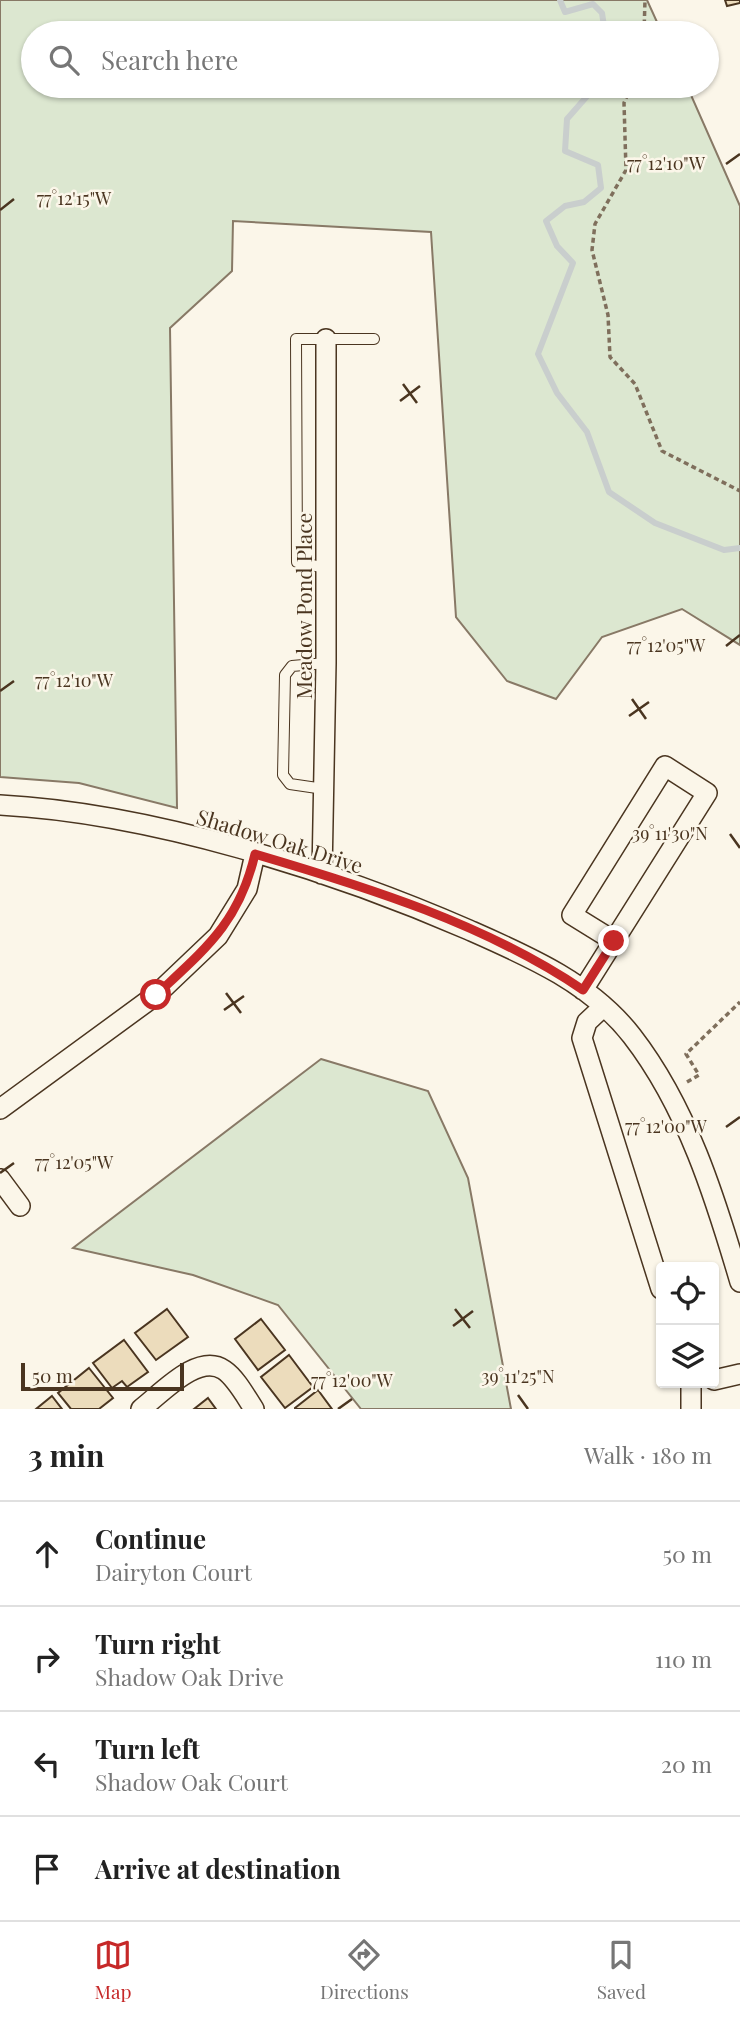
<!DOCTYPE html>
<html lang="en">
<head>
<meta charset="utf-8">
<style>
	:root { --surface:#fff; --page:#f6f6f6; --text:#222; --muted:#767676; --line:#e0e0e0; --accent:#c62828 }
	body { margin:0; font-family:"Playfair Display",serif; background:var(--page); color:var(--text) }
	.controls { position:absolute; right:21px; bottom:21px; display:grid; overflow:hidden; border-radius:7px; box-shadow:0 2px 5px #0004 }
	.controls button { width:63px; height:63px; display:grid; place-items:center; padding:0; border:0; border-bottom:2px solid var(--line); background:var(--surface); color:var(--text); font:35px sans-serif }
	.scale { position:absolute; left:21px; bottom:18px; width:163px; box-sizing:border-box; padding-left:7px; border:4px solid #4a3520; border-top:0; font-size:19px; line-height:24px; white-space:nowrap; color:#4a3520; -webkit-text-stroke:5px #fbf6e9; paint-order:stroke }
	.stop { position:absolute; width:21px; height:21px; margin:-16px; border:5px solid #c62828; border-radius:50%; background:#fff }
	.stop.end { background:#c62828; border-color:#fff; box-shadow:0 2px 7px #0008 }
	.list { margin:0; padding:0; list-style:none }
	h2 { display:flex; justify-content:space-between; align-items:center; height:91px; margin:0; padding:0 28px; font-size:30px }
	h2 small { font-size:23px; font-weight:400; color:var(--muted) }
	.list li { display:grid; grid-template-columns:46px 1fr auto; gap:21px; align-items:center; box-sizing:border-box; height:105px; padding:0 28px; border-top:2px solid var(--line) }
	.list b { display:block; font-size:26px; white-space:nowrap }
	.list p { margin:0; font-size:23px; white-space:nowrap; color:var(--muted) }
	.list em { font-size:23px; font-style:normal; color:var(--muted) }
	.icon { flex:none; width:38px; height:38px; fill:none; stroke:currentColor; stroke-width:2; stroke-linecap:round; stroke-linejoin:round }
	.map { position:relative; flex:none; width:740px; height:1409px; overflow:hidden }
	.search { position:absolute; background:var(--surface); box-shadow:0 2px 5px #0004; left:21px; right:21px; top:21px; height:77px; display:flex; align-items:center; gap:18px; box-sizing:border-box; padding:0 24px; border-radius:38px; color:var(--muted); font-size:26px }
	.sheet { height:511px; background:var(--surface) }
	nav { display:flex; justify-content:space-around; align-items:center; box-sizing:border-box; height:98px; border-top:2px solid var(--line); background:var(--surface); font-size:19px; color:var(--muted) }
	nav a { display:grid; justify-items:center; gap:4px }
	nav .on { color:var(--accent) }
	.map>svg:first-child { display:block }
	.green { fill:#dce7d0; stroke:#887966; stroke-width:2 }
	.lines { fill:none; stroke-linecap:round; stroke-linejoin:round }
	.stream { stroke:#c9cecd; stroke-width:6 }
	.building { fill:#ecdcbc; stroke:#4a3520; stroke-width:2 }
	.lane-casing { stroke:#4a3520; stroke-width:12 }
	.street-casing { stroke:#4a3520; stroke-width:22 }
	.path { stroke:#7f6f5c; stroke-width:3.5; stroke-dasharray:5 3.5; stroke-linecap:butt }
	.lane { stroke:#fbf6e9; stroke-width:10 }
	.street { stroke:#fbf6e9; stroke-width:19 }
	.route { stroke:#c62828; stroke-width:9 }
	.ticks { fill:none; stroke:#4a3520; stroke-width:2.5 }
	.labels { text-anchor:middle; dominant-baseline:central; stroke-width:5; stroke-linejoin:round; paint-order:stroke }
	.street-label { font-size:21px; fill:#4a3520; stroke:#fbf6e9 }
	.ticks-label { font-size:18px; text-anchor:middle; fill:#4a3520; stroke:#fbf6e9; stroke-width:5; stroke-linejoin:round; paint-order:stroke }
</style>
</head>
<body>
<div class="map">
<svg width="740" height="1409" viewBox="0 0 740 1409">
	<rect width="100%" height="100%" fill="#fbf6e9"/>
	<path class="green" d="M0,0H647L662,33H33V86H687L740,206V645L682,609L602,637L556,699L507,681L456,617L431,232L233,221L232,271L170,328L177,808L79,783L0,777Z
		M321,1059L428,1091L468,1178L511,1409H361L278,1305L193,1275L73,1248Z"/>
	<g class="lines">
		<path class="stream" d="M560,0L565,12L593,4L602,13L605,33
			M596,86L567,119L565,151L598,165L601,188L584,202L565,206L546,221L557,246L573,263L538,354L557,393L587,432L609,492L655,523L724,550L740,548"/>
	</g>
	<path class="building" d="M725,0H740V3L727,6Z
		M167,1309L188,1337L156,1360L135,1333Z
		M261,1319L285,1350L258,1370L235,1339Z
		M124,1340L148,1372L127,1387L122,1381L112,1388L93,1363Z
		M289,1355L313,1387L285,1408L261,1377Z
		M89,1368L113,1398L99,1409H71L58,1393Z
		M318,1390L332,1409H295V1408Z
		M52,1396L62,1409H36Z
		M208,1398L216,1409H194Z"/>
	<g class="lines">
		<g class="lane-casing">
			<path id="lane" d="M326,568L297,562L296,339H374
				M324,789L290,784L283,775L285,675L292,666L326,663"/>
		</g>
		<g class="street-casing">
			<path id="street" d="M0,805C151,813 331,870 469,930C528,956 591,983 632,1036C687,1107 715,1197 740,1282
				M322,874L326,663V339
				M583,990L707,793L665,766L572,915L614,941
				M603,1007L587,1022L582,1038L661,1289
				M0,1109L156,995L218,936L247,889L255,854
				M0,1179L20,1206
				M714,1380L740,1374
				M141,1409C161,1394 198,1352 224,1370C236,1378 246,1397 254,1409
				M691,1409V1383"/>
		</g>
		<path class="path" d="M644,33L645,0
			M631,86L624,103L626,170L595,224L592,250L608,315L610,357L635,384L662,451L740,491
			M687,1082L699,1075L686,1054L740,1002"/>
		<use href="#lane" class="lane"/>
		<use href="#street" class="street"/>
	</g>
	<g class="lines">
		<path class="route" d="M156,995C205,949 239,923 255,854C367,887 486,924 583,990L614,941"/>
	</g>
	<path class="ticks" d="M726,164L740,154M0,210L14,199M403,384L417,403M400,401L420,386M726,646L740,635M0,691L14,681M632,699L646,719M629,716L649,702M730,834L740,848M226,993L241,1013M224,1010L244,996M726,1127L740,1117M0,1173L14,1163M455,1309L470,1328M453,1326L473,1311M518,1395L528,1409M338,1409L352,1399"/>
	<g class="labels">
		<g class="street-label">
			<text transform="translate(303 606) rotate(-90)">Meadow Pond Place</text>
			<text transform="translate(280 840) rotate(17)">Shadow Oak Drive</text>
		</g>
	</g>
	<g class="ticks-label">
		<text x="666" y="170">77°12'10"W</text>
		<text x="74" y="205">77°12'15"W</text>
		<text x="666" y="652">77°12'05"W</text>
		<text x="74" y="687">77°12'10"W</text>
		<text x="670" y="840">39°11'30"N</text>
		<text x="666" y="1133">77°12'00"W</text>
		<text x="74" y="1169">77°12'05"W</text>
		<text x="518" y="1383">39°11'25"N</text>
		<text x="352" y="1387">77°12'00"W</text>
	</g>
</svg>
<div class="controls">
<button><svg class="icon" aria-label="locate" viewBox="0 0 24 24"><circle cx="12" cy="12" r="6"/><path d="M12 2v4M12 18v4M2 12h4M18 12h4"/></svg></button>
<button><svg class="icon" aria-label="layers" viewBox="0 0 24 24"><path d="M12 4l9 5-9 5-9-5zM3 14l9 5 9-5"/></svg></button>
</div>
<div class="scale">50 m</div>
<div class="stop" style="left:156px;top:995px"></div>
<div class="stop end" style="left:614px;top:941px"></div>
<div class="search"><svg class="icon" aria-label="search" viewBox="0 0 24 24"><circle cx="10" cy="10" r="6"/><path d="M15 15l6 6"/></svg>Search here</div>
</div>
<section class="sheet">
<h2>3 min<small>Walk · 180 m</small></h2>
<ul class="list">
<li><svg class="icon" aria-label="ahead" viewBox="0 0 24 24"><path d="M12 20V5M6 11l6-6 6 6"/></svg><div><b>Continue</b><p>Dairyton Court</p></div><em>50 m</em></li>
<li><svg class="icon" aria-label="right" viewBox="0 0 24 24"><path d="M7 20v-9h11M14 6l5 5-5 5"/></svg><div><b>Turn right</b><p>Shadow Oak Drive</p></div><em>110 m</em></li>
<li><svg class="icon" aria-label="left" viewBox="0 0 24 24"><path d="M17 20v-9H6M10 6l-5 5 5 5"/></svg><div><b>Turn left</b><p>Shadow Oak Court</p></div><em>20 m</em></li>
<li><svg class="icon" aria-label="arrive" viewBox="0 0 24 24"><path d="M6 21V4h12l-3 4 3 4H6"/></svg><div><b>Arrive at destination</b></div></li>
</ul>
</section>
<nav>
<a class="on"><svg class="icon" aria-label="map" viewBox="0 0 24 24"><path d="M3 6l6-2 6 2 6-2v14l-6 2-6-2-6 2zM9 4v14M15 6v14"/></svg>Map</a>
<a><svg class="icon" aria-label="directions" viewBox="0 0 24 24"><path d="M12 3l9 9-9 9-9-9zM9 14v-3h6M13 9l2 2-2 2"/></svg>Directions</a>
<a><svg class="icon" aria-label="saved" viewBox="0 0 24 24"><path d="M7 4h10v16l-5-4-5 4z"/></svg>Saved</a>
</nav>
</body>
</html>
